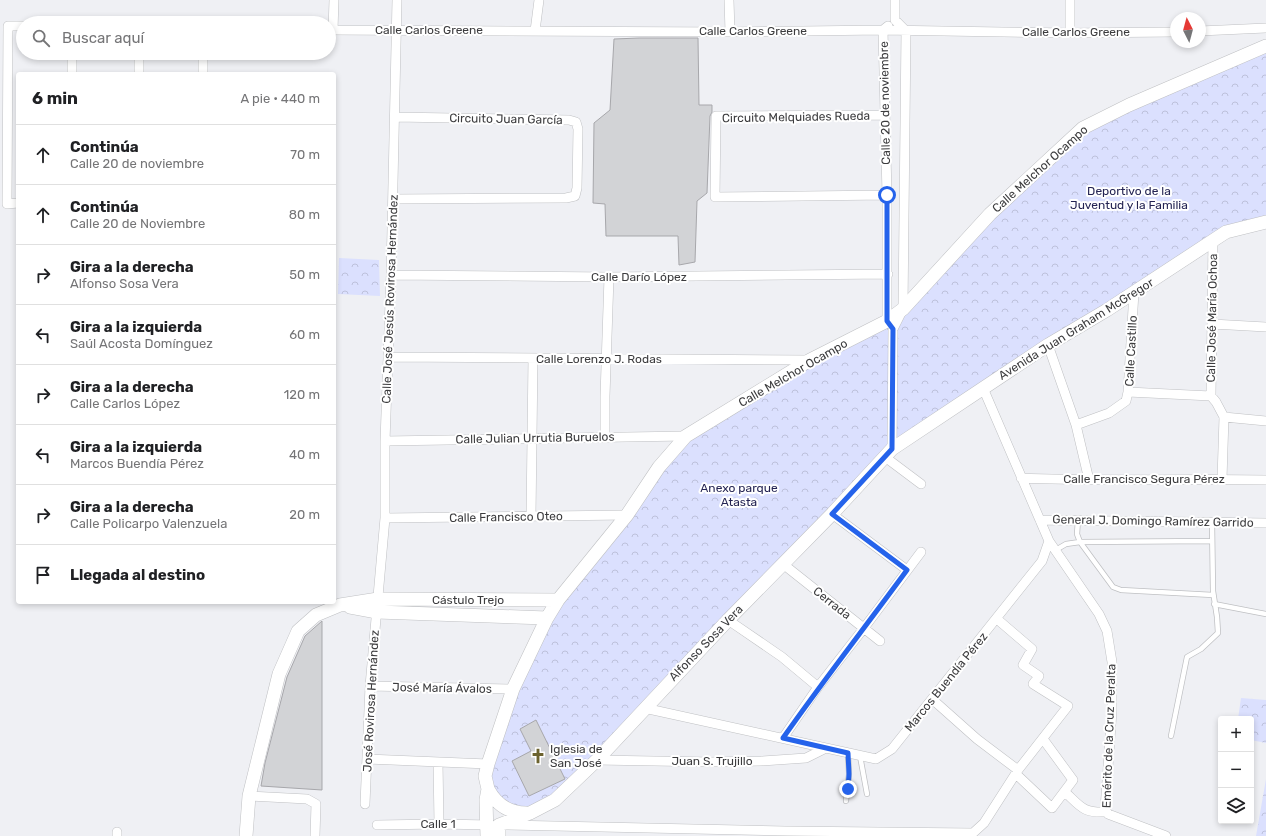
<!DOCTYPE html>
<html lang="es">
<head>
<meta charset="utf-8">
<style>
	:root { --surface:#fff; --page:#f6f6f6; --text:#202124; --muted:#757577; --line:#e0e0e0 }
	body { margin:0; font-family:Rubik,sans-serif; background:var(--page); color:var(--text) }
	.controls { position:absolute; right:12px; bottom:12px; display:grid; overflow:hidden; border-radius:4px; box-shadow:0 2px 6px #0003 }
	.controls button { width:36px; height:36px; display:grid; place-items:center; padding:0; border:0; border-bottom:1px solid var(--line); background:var(--surface); color:var(--text); font:20px sans-serif }
	.compass { position:absolute; left:1170px; top:12px; width:36px; height:36px; border-radius:50%; background:var(--surface); box-shadow:0 2px 6px #0003; rotate:354deg }
	.stop { position:absolute; width:12px; height:12px; margin:-9px; border:3px solid #2563eb; border-radius:50%; background:#fff }
	.stop.end { background:#2563eb; border-color:#fff; box-shadow:0 1px 4px #0008 }
	.list { margin:0; padding:0; list-style:none }
	h2 { display:flex; justify-content:space-between; align-items:center; height:52px; margin:0; padding:0 16px; font-size:17px }
	h2 small { font-size:13px; font-weight:400; color:var(--muted) }
	.list li { display:grid; grid-template-columns:26px 1fr auto; gap:12px; align-items:center; box-sizing:border-box; height:60px; padding:0 16px; border-top:1px solid var(--line) }
	.list b { display:block; font-size:15px; white-space:nowrap }
	.list p { margin:0; font-size:13px; white-space:nowrap; color:var(--muted) }
	.list em { font-size:13px; font-style:normal; color:var(--muted) }
	.icon { flex:none; width:22px; height:22px; fill:none; stroke:currentColor; stroke-width:2; stroke-linecap:round; stroke-linejoin:round }
	.map { position:relative; flex:none; width:1266px; height:836px; overflow:hidden }
	.search { position:absolute; background:var(--surface); box-shadow:0 2px 6px #0003; left:16px; top:16px; width:320px; height:44px; display:flex; align-items:center; gap:10px; box-sizing:border-box; padding:0 14px; border-radius:22px; color:var(--muted); font-size:15px }
	.panel { position:absolute; background:var(--surface); box-shadow:0 2px 6px #0003; left:16px; top:72px; width:320px; height:532px; border-radius:4px }
	.map>svg:first-child { display:block }
	.park { fill:url(#park-crowns) }
	.building { fill:#d2d3d6; stroke:#a7a7ab }
	.lines { fill:none; stroke-linecap:round; stroke-linejoin:round }
	.lane-casing { stroke:#bfc0c3; stroke-width:6 }
	.street-casing { stroke:#bfc0c3; stroke-width:10 }
	.secondary-casing { stroke:#bfc0c3; stroke-width:14 }
	.lane { stroke:#fff; stroke-width:4.5 }
	.street { stroke:#fff; stroke-width:9 }
	.secondary { stroke:#fff; stroke-width:13 }
	.route { stroke:#2563eb; stroke-width:5 }
	.labels { text-anchor:middle; dominant-baseline:central; stroke-width:4; stroke-linejoin:round; paint-order:stroke }
	.street-label { font-size:12px; fill:#3c3c3e; stroke:#fff }
	.park-label { font-size:12px; fill:#242453; stroke:#fff }
	.poi-label { font-size:12px; fill:#3c3c3e; stroke:#fff; text-anchor:start }
</style>
</head>
<body>
<div class="map">
<svg width="1266" height="836" viewBox="0 0 1266 836">
	<defs>
		<pattern id="park-crowns" width="20" height="18" patternUnits="userSpaceOnUse"><rect width="20" height="18" fill="#dbe0fe"/><path d="M2 6a3 3 0 1 1 6 0M12 15a3 3 0 1 1 6 0" fill="none" stroke="#bdc1db"/></pattern>
	</defs>
	<rect width="100%" height="100%" fill="#eff0f4"/>
	<path class="park" d="M1266,47V222L1226,232L892,449L555,800L530,813L493,798L488,764L547,618L686,436L903,309L1083,128Z
		M339,258L379,260L380,296L338,294Z
		M1241,698L1266,700V743L1251,740V719H1238Z
		M1266,779V836H1256Z"/>
	<path class="building" d="M639,38H698L699,105H712V112L710,116L707,193L697,201L695,262L679,265L678,236H606L605,204L593,203L594,123L610,110L614,39Z
		M322,621V790L261,786L265,763L287,677L305,636Z
		M536,720L565,779L529,796L512,761L531,751L520,729Z"/>
	<g class="lines">
		<g class="lane-casing">
			<path id="lane" d="M1078,520L1077,534L1080,542L1113,587L1121,590L1213,595
				M1054,551L1066,544L1080,542L1212,541
				M1214,604L1266,614
				M1171,736L1187,657L1201,649L1218,633L1217,617L1213,591L1212,522
				M860,756L867,794
				M846,801L849,774L848,753"/>
		</g>
		<g class="street-casing">
			<path id="street" d="M729,0L730,32
				M1070,0V33
				M888,26L883,30L887,195V321L889,323
				M329,30L730,32L883,30L1070,33L1176,32
				M333,30L334,0
				M535,31L539,0
				M1200,31L1266,28
				M72,53V74
				M203,53V74
				M139,74V53
				M885,115L716,116L715,197L887,195
				M393,199L566,198L575,196L577,188L578,129L576,122L569,120L395,117
				M18,203L7,204L8,26H23
				M391,275L609,277L888,274
				M1212,324L1266,327
				M1048,345L1076,425L1089,480
				M388,357L808,360
				M1128,392L1211,396L1216,402L1224,417L1266,421
				M1211,396L1213,240
				M1076,425L1109,413L1126,401L1128,392L1134,292
				M605,436V396L609,277
				M385,441L686,436
				M892,449L893,329L903,309L906,31L895,20V0
				M885,457L921,484
				M1021,478C1103,482 1184,478 1266,480
				M1222,479L1224,417
				M832,514L907,570
				M531,517L533,358
				M385,518L627,515
				M1040,520L1266,523
				M1049,541L1099,614L1107,631L1112,662V711L1105,809L1108,814L1166,836
				M783,564L880,641
				M728,620L782,657L818,687
				M370,686L513,689
				M932,699L977,739L1018,770
				M644,708L876,759L892,749L1042,561L1049,541L983,388
				M783,738L818,687L864,628L921,552
				M367,759L488,764
				M597,760L711,762L761,761L806,758L826,748
				M438,762L439,824
				M1016,774L1052,808L1073,780L1043,739
				M1065,792C1081,807 1083,813 1106,812
				M249,796L307,799L316,804L315,836
				M365,804L370,686L385,518V441L391,275L397,0
				M377,825L439,824L491,825
				M506,825L785,831L973,833L984,823L1018,770L1068,706L1033,684L1039,676L1023,665L1032,649L997,619
				M117,836V832"/>
		</g>
		<g class="secondary-casing">
			<path id="secondary" d="M350,607L377,612L547,618
				M488,789C496,804 508,813 526,813
				M246,836L249,796L279,674L298,631L316,615L340,605L378,599L558,600
				M487,836L486,800L488,789L485,776L488,764L513,689L547,618L558,600L627,515L659,467L686,436L810,360L887,321L903,309L990,214L1083,128L1129,105L1266,46
				M499,836V825L530,813L555,800L597,760L728,620L832,514L892,449L1048,345L1107,310L1226,232L1266,222"/>
		</g>
		<use href="#lane" class="lane"/>
		<use href="#street" class="street"/>
		<use href="#secondary" class="secondary"/>
	</g>
	<g class="lines">
		<path class="route" d="M848,789L849,774L848,753L783,738C823,681 866,626 907,570L832,514L892,449L893,329L887,321V195"/>
	</g>
	<defs>
		<g id="church-bare" transform="scale(1.2)"><path d="M-1.2-6h2.4v3.5h3.3v2.4h-3.3V6h-2.4V-.1h-3.3v-2.4h3.3Z" fill="#6b622e" stroke="#fff" stroke-width="2.5" paint-order="stroke"/></g>
	</defs>
	<g fill-rule="evenodd">
		<use href="#church-bare" x="538" y="756"/>
	</g>
	<g class="labels">
		<g class="street-label">
			<text x="429" y="30">Calle Carlos Greene</text>
			<text x="753" y="31">Calle Carlos Greene</text>
			<text x="1076" y="32">Calle Carlos Greene</text>
			<text transform="translate(885 103) rotate(-91)">Calle 20 de noviembre</text>
			<text transform="translate(796 117) rotate(-1)">Circuito Melquiades Rueda</text>
			<text transform="translate(506 119) rotate(1)">Circuito Juan García</text>
			<text transform="translate(1040 169) rotate(-42)">Calle Melchor Ocampo</text>
			<text x="639" y="277">Calle Darío López</text>
			<text transform="translate(390 299) rotate(-88)">Calle José Jesús Rovirosa Hernández</text>
			<text transform="translate(1212 318) rotate(-89)">Calle José María Ochoa</text>
			<text transform="translate(1076 329) rotate(-32)">Avenida Juan Graham McGregor</text>
			<text transform="translate(1131 351) rotate(-87)">Calle Castillo</text>
			<text x="599" y="359">Calle Lorenzo J. Rodas</text>
			<text transform="translate(793 373) rotate(-30)">Calle Melchor Ocampo</text>
			<text transform="translate(535 438) rotate(-1)">Calle Julian Urrutia Buruelos</text>
			<text x="1144" y="479">Calle Francisco Segura Pérez</text>
			<text transform="translate(506 517) rotate(-1)">Calle Francisco Oteo</text>
			<text transform="translate(1153 521) rotate(1)">General J. Domingo Ramírez Garrido</text>
			<text x="468" y="600">Cástulo Trejo</text>
			<text transform="translate(832 603) rotate(38)">Cerrada</text>
			<text transform="translate(706 643) rotate(-46)">Alfonso Sosa Vera</text>
			<text transform="translate(946 682) rotate(-51)">Marcos Buendía Pérez</text>
			<text transform="translate(442 688) rotate(1)">José María Ávalos</text>
			<text transform="translate(371 701) rotate(-87)">José Rovirosa Hernández</text>
			<text transform="translate(1109 736) rotate(-88)">Emérito de la Cruz Peralta</text>
			<text x="712" y="761">Juan S. Trujillo</text>
			<text x="438" y="824">Calle 1</text>
		</g>
		<g class="park-label">
			<text x="1129" y="191">Deportivo de la<tspan x="1129" dy="14">Juventud y la Familia</tspan></text>
			<text x="739" y="488">Anexo parque<tspan x="739" dy="14">Atasta</tspan></text>
		</g>
		<g class="poi-label">
			<text x="550" y="749">Iglesia de<tspan x="550" dy="14">San José</tspan></text>
		</g>
	</g>
</svg>
<div class="controls">
<button>+</button>
<button>−</button>
<button><svg class="icon" aria-label="layers" viewBox="0 0 24 24"><path d="M12 4l9 5-9 5-9-5zM3 14l9 5 9-5"/></svg></button>
</div>
<svg class="compass" viewBox="-18 -18 36 36"><path d="M0-13l5 13h-10z" fill="#e53935"/><path d="M0 13l5-13h-10z" fill="#757577"/></svg>
<div class="stop" style="left:887px;top:195px"></div>
<div class="stop end" style="left:848px;top:789px"></div>
<div class="search"><svg class="icon" aria-label="search" viewBox="0 0 24 24"><circle cx="10" cy="10" r="6"/><path d="M15 15l6 6"/></svg>Buscar aquí</div>
<section class="panel">
<h2>6 min<small>A pie · 440 m</small></h2>
<ul class="list">
<li><svg class="icon" aria-label="ahead" viewBox="0 0 24 24"><path d="M12 20V5M6 11l6-6 6 6"/></svg><div><b>Continúa</b><p>Calle 20 de noviembre</p></div><em>70 m</em></li>
<li><svg class="icon" aria-label="ahead" viewBox="0 0 24 24"><path d="M12 20V5M6 11l6-6 6 6"/></svg><div><b>Continúa</b><p>Calle 20 de Noviembre</p></div><em>80 m</em></li>
<li><svg class="icon" aria-label="right" viewBox="0 0 24 24"><path d="M7 20v-9h11M14 6l5 5-5 5"/></svg><div><b>Gira a la derecha</b><p>Alfonso Sosa Vera</p></div><em>50 m</em></li>
<li><svg class="icon" aria-label="left" viewBox="0 0 24 24"><path d="M17 20v-9H6M10 6l-5 5 5 5"/></svg><div><b>Gira a la izquierda</b><p>Saúl Acosta Domínguez</p></div><em>60 m</em></li>
<li><svg class="icon" aria-label="right" viewBox="0 0 24 24"><path d="M7 20v-9h11M14 6l5 5-5 5"/></svg><div><b>Gira a la derecha</b><p>Calle Carlos López</p></div><em>120 m</em></li>
<li><svg class="icon" aria-label="left" viewBox="0 0 24 24"><path d="M17 20v-9H6M10 6l-5 5 5 5"/></svg><div><b>Gira a la izquierda</b><p>Marcos Buendía Pérez</p></div><em>40 m</em></li>
<li><svg class="icon" aria-label="right" viewBox="0 0 24 24"><path d="M7 20v-9h11M14 6l5 5-5 5"/></svg><div><b>Gira a la derecha</b><p>Calle Policarpo Valenzuela</p></div><em>20 m</em></li>
<li><svg class="icon" aria-label="arrive" viewBox="0 0 24 24"><path d="M6 21V4h12l-3 4 3 4H6"/></svg><div><b>Llegada al destino</b></div></li>
</ul>
</section>
</div>
</body>
</html>
